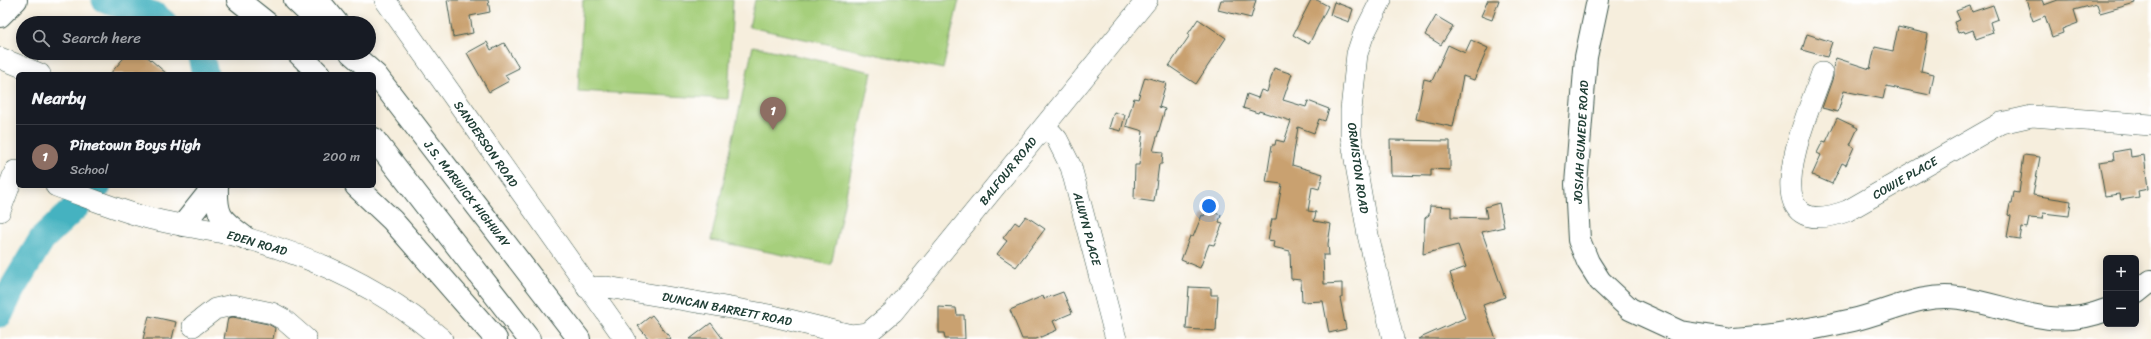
<!DOCTYPE html>
<html lang="en">
<head>
<meta charset="utf-8">
<style>
	:root { --surface:#171b24; --page:#20242c; --text:#f1f3f6; --muted:#9ea1a6; --line:#363941; --accent:#db2777 }
	body { margin:0; font-family:Sriracha,sans-serif; background:var(--page); color:var(--text) }
	.controls { position:absolute; right:12px; bottom:12px; display:grid; overflow:hidden; border-radius:6px; box-shadow:0 2px 10px #0003 }
	.controls button { width:36px; height:36px; display:grid; place-items:center; padding:0; border:0; border-bottom:1px solid var(--line); background:var(--surface); color:var(--text); font:20px sans-serif }
	.you { position:absolute; left:1209px; top:206px; width:14px; height:14px; margin:-10px; border:3px solid #fff; border-radius:50%; background:#1a73e8; box-shadow:0 0 0 6px #1a73e833 }
	.badge { display:grid; place-items:center; width:26px; height:26px; border-radius:50%; background:var(--accent); color:#fff; font-size:13px; font-weight:700 }
	.pin { position:absolute; translate:-50% -33px; filter:drop-shadow(0 1px 2px #0008) }
	.pin::after { content:''; position:absolute; top:21px; width:14px; height:12px; background:inherit; clip-path:polygon(0 0,100% 0,50% 100%) }
	.list { margin:0; padding:0; list-style:none }
	h2 { display:flex; justify-content:space-between; align-items:center; height:52px; margin:0; padding:0 16px; font-size:17px }
	h2 small { font-size:13px; font-weight:400; color:var(--muted) }
	.list li { display:grid; grid-template-columns:26px 1fr auto; gap:12px; align-items:center; box-sizing:border-box; height:64px; padding:0 16px; border-top:1px solid var(--line) }
	.list b { display:block; font-size:15px; white-space:nowrap }
	.list p { margin:0; font-size:13px; white-space:nowrap; color:var(--muted) }
	.list em { font-size:13px; font-style:normal; color:var(--muted) }
	.icon { flex:none; width:22px; height:22px; fill:none; stroke:currentColor; stroke-width:2; stroke-linecap:round; stroke-linejoin:round }
	.map { position:relative; flex:none; width:2151px; height:339px; overflow:hidden }
	.search { position:absolute; background:var(--surface); box-shadow:0 2px 10px #0003; left:16px; top:16px; width:360px; height:44px; display:flex; align-items:center; gap:10px; box-sizing:border-box; padding:0 14px; border-radius:22px; color:var(--muted); font-size:15px }
	.panel { position:absolute; background:var(--surface); box-shadow:0 2px 10px #0003; left:16px; top:72px; width:360px; height:116px; border-radius:6px }
	.map>svg:first-child { display:block }
	.green { fill:#a6cf7b; stroke:#628658 }
	.lines { fill:none; stroke-linecap:round; stroke-linejoin:round }
	.river { stroke:#44b2c0; stroke-width:27 }
	.building { fill:#c9a16f }
	.minor-casing { stroke:#3f584d; stroke-width:22 }
	.major-casing { stroke:#3f584d; stroke-width:24 }
	.highway-casing { stroke:#3f584d; stroke-width:24 }
	.minor { stroke:#fff; stroke-width:21 }
	.major { stroke:#fff; stroke-width:22 }
	.highway { stroke:#fff; stroke-width:22 }
	.labels { text-anchor:middle; dominant-baseline:central; stroke-width:3; stroke-linejoin:round; paint-order:stroke }
	.street-label { font-size:12px; fill:#1f3d34; stroke:#fff }
</style>
</head>
<body>
<div class="map">
<svg width="2151" height="339" viewBox="0 0 2151 339">
	<rect width="100%" height="100%" fill="#fff"/>
	<filter id="ink" filterUnits="userSpaceOnUse"><feTurbulence type="fractalNoise" baseFrequency=".025" numOctaves="2"/><feDisplacementMap in="SourceGraphic" scale="8" xChannelSelector="R" yChannelSelector="G"/><feConvolveMatrix kernelMatrix="1 2 1 2 8 2 1 2 1" color-interpolation-filters="sRGB"/></filter>
	<filter id="wash" filterUnits="userSpaceOnUse"><feTurbulence type="fractalNoise" baseFrequency=".012" numOctaves="4" result="noise"/><feDisplacementMap in="SourceGraphic" scale="16" xChannelSelector="R" yChannelSelector="G"/><feGaussianBlur stdDeviation="0.9" result="paint"/><feColorMatrix in="noise" values="0 0 0 0 0 0 0 0 0 0 0 0 0 0 0 0 0 1.4 0 .05"/><feComposite in="paint" operator="in"/></filter>
	<g filter="url(#wash)">
		<rect width="100%" height="100%" fill="#f6eedd"/>
		<path class="green" d="M583,0H733L728,99L578,91Z
			M755,0H959L943,69L749,27Z
			M753,46L872,72L831,265L711,240Z"/>
		<g class="lines">
			<path class="river" d="M105,0L154,15L164,23
				M200,53L205,74
				M0,314L12,289L42,239L98,186"/>
		</g>
		<g id="blocks">
			<path class="building" d="M447,0H488L490,12L470,16L473,33L453,37Z
				M1221,0H1256L1251,18L1218,10Z
				M1311,0H1317L1328,6L1309,44L1293,35Z
				M1488,0H1499L1492,20L1481,16Z
				M2026,0H2042L2044,5L2058,0H2134L2135,3L2100,13L2097,4L2074,10L2078,23L2062,29L2063,33L2052,37L2045,16L2033,21Z
				M1334,2L1353,9L1349,22L1330,15Z
				M1993,5L1998,19L1990,22L1993,33L1976,39L1973,30L1965,33L1964,31L1958,33L1954,22L1960,20L1956,11L1970,6L1972,12Z
				M1436,16L1453,26L1441,45L1425,35Z
				M1198,19L1226,38L1196,84L1169,66L1190,35L1188,34Z
				M1898,27L1928,34L1921,71L1934,74L1930,95L1886,86L1883,99L1844,91L1838,112L1822,108L1833,77V68L1836,58L1870,69L1875,47L1893,51Z
				M1807,34L1832,42L1827,57L1802,50Z
				M1471,40L1488,48L1474,80L1463,76L1453,127L1416,119L1424,79L1432,81L1448,45L1465,53Z
				M487,42L491,50L504,43L519,68L505,75L509,81L489,92L467,53Z
				M128,53H143L167,74H110Z
				M1274,68L1292,74L1283,100L1306,107L1308,101L1329,109L1325,121L1319,119L1314,133L1298,127L1292,165L1323,174L1319,189L1312,187L1308,211L1316,212L1314,221L1331,224L1328,244L1329,255H1323L1324,284L1342,283V298H1340L1346,329L1329,333L1323,301L1302,302L1301,280L1291,279L1290,251L1273,247L1274,241L1268,240L1272,219H1276L1282,184L1266,182L1272,145H1275L1276,140L1284,142L1291,121L1259,111L1258,113L1243,108L1247,94L1258,98L1261,90L1267,92Z
				M1145,77L1166,83L1159,107L1165,109L1153,151L1163,152L1162,164H1159L1154,202L1134,199L1135,165H1139L1143,131L1126,126L1134,98L1138,99Z
				M1114,112L1125,115L1121,131L1109,128Z
				M1837,118L1858,128L1850,145L1854,147L1846,165L1842,163L1832,184L1812,175L1821,155L1817,153L1823,141L1826,142Z
				M1390,140L1450,141V170L1431,169V176L1391,175Z
				M2130,149L2131,157L2144,155L2148,189L2138,191L2139,197L2121,200L2120,194L2105,196L2099,162L2114,160L2113,152Z
				M2024,155L2040,157L2033,195L2071,201L2069,216L2043,213L2042,219L2029,218L2027,228L2022,227L2020,239L2007,237L2011,216L2008,215L2010,204H2012L2014,192L2019,193Z
				M1499,203L1504,227L1482,232L1505,297L1483,305L1496,339H1418L1465,318L1450,273L1466,267L1458,245L1423,254L1425,218L1429,215L1430,206L1451,207V217L1487,218L1485,207Z
				M1207,210L1221,215L1219,222L1223,223L1214,245L1209,244L1200,268L1181,260L1190,236L1193,237L1202,215L1204,216Z
				M1026,216L1045,229L1016,267L997,254L1007,241L1003,238L1015,222L1019,225Z
				M1189,287L1211,288V295H1218L1216,331L1186,329Z
				M1063,292L1072,313L1053,321L1057,330L1036,339H1022L1010,310L1043,296L1044,299Z
				M939,307L956,308L957,315H964L965,339H945L944,333H939Z
				M652,315L671,339H649L638,326Z
				M149,316L176,322L172,339H143Z
				M233,317L268,324L275,328L273,339H224L228,318Z
				M711,323L723,339H690Z"/>
		</g>
	</g>
	<g filter="url(#ink)">
		<use href="#blocks" fill-opacity="0" stroke="#3f584d" stroke-width="1"/>
		<g class="lines">
			<g class="minor-casing">
				<path id="minor" d="M385,0L625,339
					M1381,0L1363,36L1357,54L1351,110V136L1368,235L1393,339
					M0,58L40,74
					M1822,73C1808,114 1747,247 1847,211L2001,123L2032,116L2151,125
					M1045,126L1057,139L1071,167L1116,339
					M56,186C87,197 117,210 148,218C181,226 216,230 249,239C319,259 387,292 442,339
					M0,211L15,171
					M587,288L607,287L714,305L769,315L851,335L868,333L893,312L1147,0
					M193,326L215,309L233,305L272,313L283,319L306,339"/>
			</g>
			<g class="major-casing">
				<path id="major" d="M1598,0L1586,57L1576,184L1579,240L1588,262L1600,281L1630,309L1680,332L1726,339
					M0,16L16,0
					M2136,293L2151,281
					M1734,339C1774,336 1813,329 1853,320C1888,312 1922,292 1959,298C2013,306 2050,332 2106,310"/>
			</g>
			<g class="highway-casing">
				<path id="highway" d="M238,0L267,23
					M295,0L319,23
					M318,0L337,23
					M298,53L319,74
					M351,53L376,75L579,339
					M374,139L529,339
					M217,186C216,219 222,220 247,239
					M356,186L392,220L496,339
					M183,225L214,186"/>
			</g>
			<use href="#minor" class="minor"/>
			<use href="#major" class="major"/>
			<use href="#highway" class="highway"/>
		</g>
	</g>
	<g class="labels">
		<g class="street-label">
			<text transform="translate(1581 142) rotate(-87)">JOSIAH GUMEDE ROAD</text>
			<text transform="translate(486 144) rotate(55)">SANDERSON ROAD</text>
			<text transform="translate(1358 168) rotate(82)">ORMISTON ROAD</text>
			<text transform="translate(1008 171) rotate(-51)">BALFOUR ROAD</text>
			<text transform="translate(1905 178) rotate(-30)">COWIE PLACE</text>
			<text transform="translate(467 194) rotate(52)">J.S. MARWICK HIGHWAY</text>
			<text transform="translate(1087 229) rotate(75)">ALWYN PLACE</text>
			<text transform="translate(257 243) rotate(16)">EDEN ROAD</text>
			<text transform="translate(727 309) rotate(11)">DUNCAN BARRETT ROAD</text>
		</g>
	</g>
</svg>
<div class="controls">
<button>+</button>
<button>−</button>
</div>
<div class="you"></div>
<div class="pin badge" style="left:773px;top:130px;background:#8d6e63">1</div>
<div class="search"><svg class="icon" aria-label="search" viewBox="0 0 24 24"><circle cx="10" cy="10" r="6"/><path d="M15 15l6 6"/></svg>Search here</div>
<section class="panel">
<h2>Nearby<small></small></h2>
<ul class="list">
<li><span class="badge" style="background:#8d6e63">1</span><div><b>Pinetown Boys High</b><p>School</p></div><em>200 m</em></li>
</ul>
</section>
</div>
</body>
</html>
